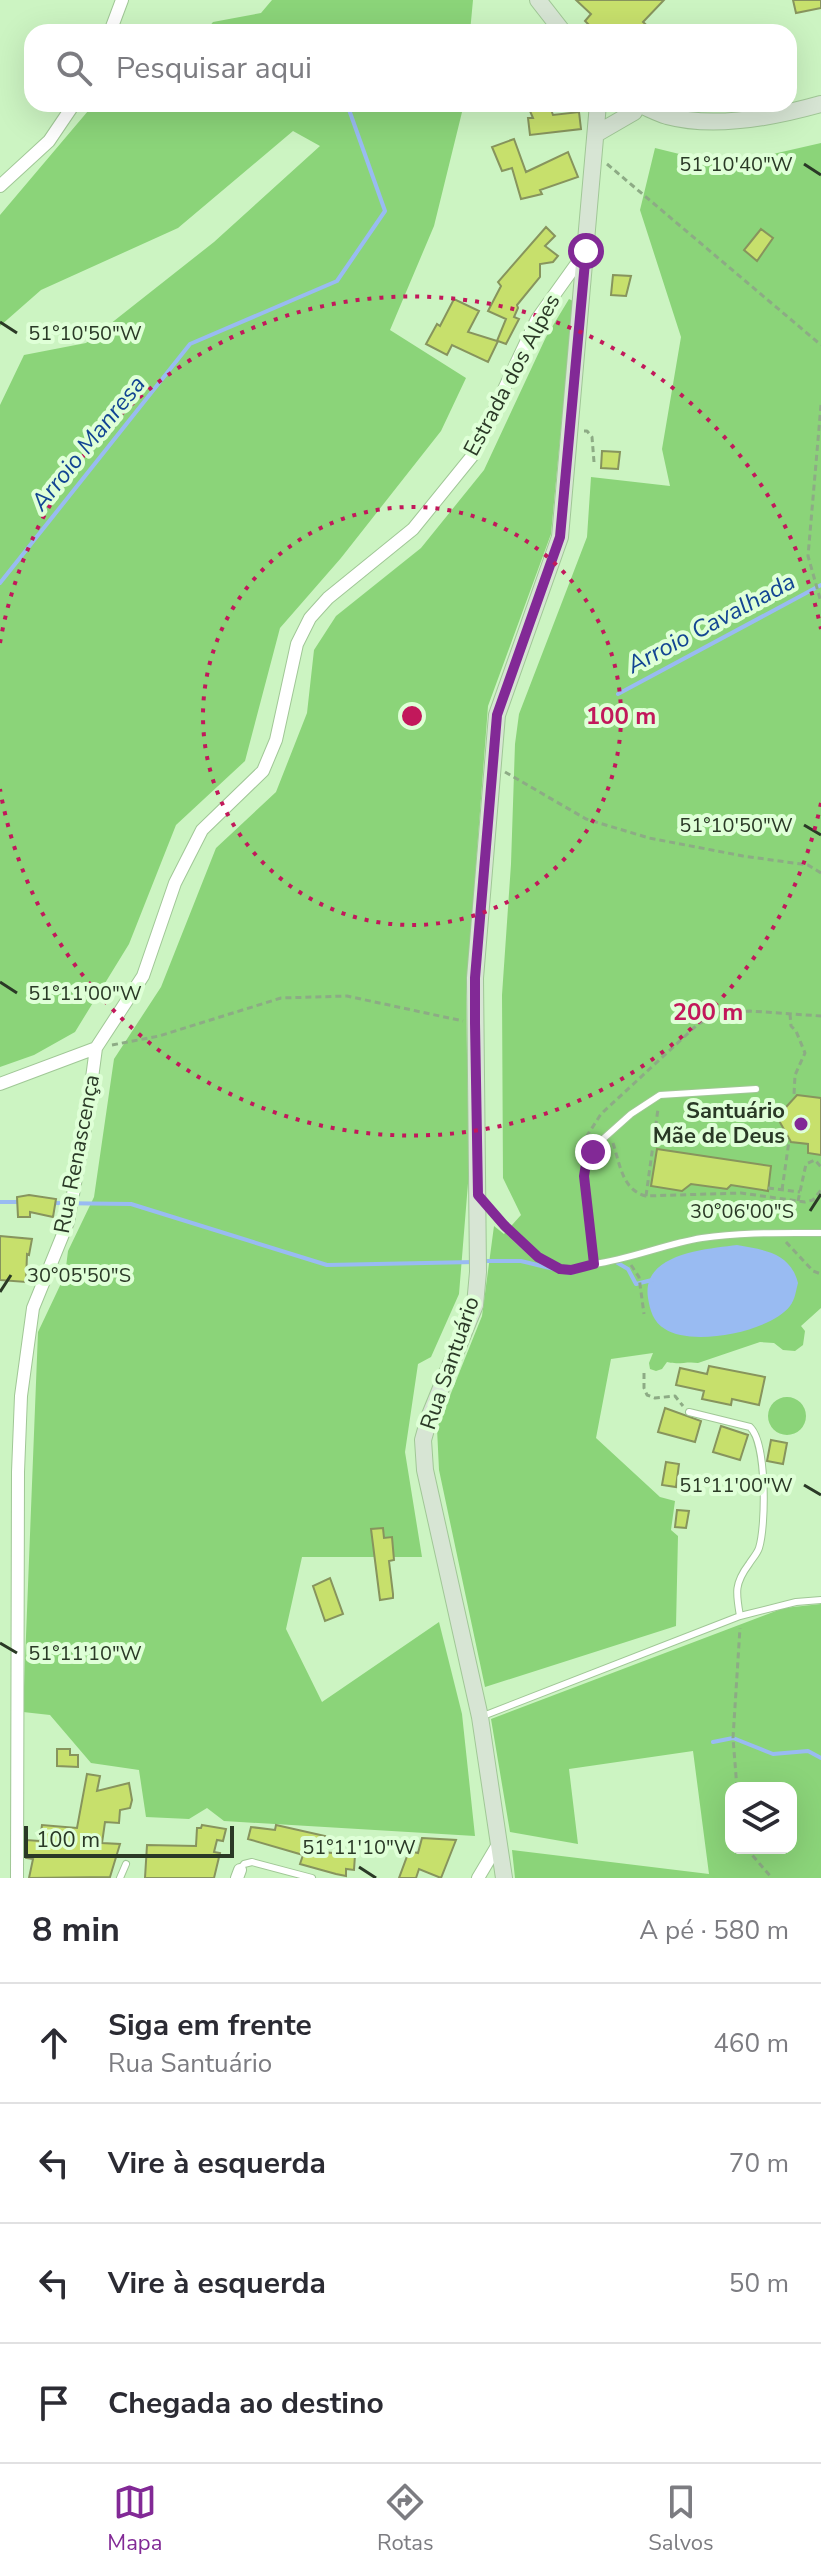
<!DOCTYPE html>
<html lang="pt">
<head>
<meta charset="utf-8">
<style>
	:root { --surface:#fff; --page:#f2f2f3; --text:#2b2b33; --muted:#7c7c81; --line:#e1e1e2; --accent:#822996 }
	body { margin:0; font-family:"Nunito Sans",sans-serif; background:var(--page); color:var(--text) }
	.controls { position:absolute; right:24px; bottom:24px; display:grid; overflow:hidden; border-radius:16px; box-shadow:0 8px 32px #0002 }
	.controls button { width:72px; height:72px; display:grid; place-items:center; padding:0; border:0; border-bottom:2px solid var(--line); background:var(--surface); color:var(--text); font:40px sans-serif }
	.scale { position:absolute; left:24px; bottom:20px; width:210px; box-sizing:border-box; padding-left:8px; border:4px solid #2a3926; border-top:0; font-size:22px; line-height:28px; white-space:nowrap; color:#2a3926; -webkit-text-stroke:6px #dfffd7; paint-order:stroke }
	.stop { position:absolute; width:24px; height:24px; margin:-18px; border:6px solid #822996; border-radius:50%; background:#fff }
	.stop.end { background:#822996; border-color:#fff; box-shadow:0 2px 8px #0008 }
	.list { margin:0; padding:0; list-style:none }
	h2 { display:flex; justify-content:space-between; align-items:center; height:104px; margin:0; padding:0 32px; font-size:34px }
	h2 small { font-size:26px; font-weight:400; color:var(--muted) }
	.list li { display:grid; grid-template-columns:52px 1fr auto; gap:24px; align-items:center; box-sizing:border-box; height:120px; padding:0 32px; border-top:2px solid var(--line) }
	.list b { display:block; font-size:30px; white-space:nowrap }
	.list p { margin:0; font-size:26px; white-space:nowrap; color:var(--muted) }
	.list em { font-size:26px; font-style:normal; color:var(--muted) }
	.icon { flex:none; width:44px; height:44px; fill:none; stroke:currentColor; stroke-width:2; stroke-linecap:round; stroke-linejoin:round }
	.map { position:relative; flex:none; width:821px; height:1878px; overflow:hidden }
	.search { position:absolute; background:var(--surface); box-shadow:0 8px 32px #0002; left:24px; right:24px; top:24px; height:88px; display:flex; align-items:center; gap:20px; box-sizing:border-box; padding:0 28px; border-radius:24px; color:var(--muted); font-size:30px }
	.sheet { height:584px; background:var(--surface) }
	nav { display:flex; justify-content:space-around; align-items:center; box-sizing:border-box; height:112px; border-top:2px solid var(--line); background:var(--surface); font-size:22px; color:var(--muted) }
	nav a { display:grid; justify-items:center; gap:4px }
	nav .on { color:var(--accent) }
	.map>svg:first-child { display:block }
	.green { fill:#8bd479; fill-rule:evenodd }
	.water { fill:#99bbf2 }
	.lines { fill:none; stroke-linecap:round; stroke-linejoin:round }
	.stream { stroke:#99bbf2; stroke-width:4 }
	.building { fill:#c7e06c; stroke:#87945d; stroke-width:2 }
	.lane-casing { stroke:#a0c796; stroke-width:8 }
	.street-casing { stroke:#a0c796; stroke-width:14 }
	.secondary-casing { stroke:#a0c796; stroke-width:18 }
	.path { stroke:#8dab85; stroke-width:3; stroke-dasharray:6 4; stroke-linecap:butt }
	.lane { stroke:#fff; stroke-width:6 }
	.street { stroke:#fff; stroke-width:12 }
	.secondary { stroke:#d7e5d4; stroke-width:16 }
	.route { stroke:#822996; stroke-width:10 }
	.ticks { fill:none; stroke:#2a3926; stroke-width:3 }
	.ring { fill:none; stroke:#c2185b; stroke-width:4; stroke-dasharray:4 8 }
	.poi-dot { fill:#822996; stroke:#dfffd7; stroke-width:3 }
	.labels { text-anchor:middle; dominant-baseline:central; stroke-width:8; stroke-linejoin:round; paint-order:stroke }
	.street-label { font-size:22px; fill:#2a3926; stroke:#dfffd7 }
	.poi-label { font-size:22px; font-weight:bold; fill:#2a3926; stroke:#dfffd7; text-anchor:end }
	.water-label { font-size:24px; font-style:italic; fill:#124593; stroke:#dfffd7 }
	.ticks-label { font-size:20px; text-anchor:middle; fill:#2a3926; stroke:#dfffd7; stroke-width:8; stroke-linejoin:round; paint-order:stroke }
	.centre { fill:#c2185b; stroke:#dfffd7; stroke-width:4 }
	.ring-label { font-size:24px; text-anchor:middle; font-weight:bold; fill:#c2185b; stroke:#dfffd7; stroke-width:8; stroke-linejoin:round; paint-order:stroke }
</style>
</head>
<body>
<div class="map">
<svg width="821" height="1878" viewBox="0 0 821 1878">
	<rect width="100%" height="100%" fill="#ccf4c2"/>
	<path class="green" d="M272,0H473L470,32H205L213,22L261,13Z
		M128,104H464L434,226L390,330L466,378L441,431L341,558L280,628L245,761L176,825L129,944L75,1032L34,1055L0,1067V405L24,355L86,343L214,242L320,146L293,131L178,228L41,290L0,326V215L88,111Z
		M821,143V1308L801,1326L805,1331L803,1345L795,1351L783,1350L774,1343L760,1342L698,1363C687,1361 678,1365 667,1362L662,1369L656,1371L650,1369L649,1363L653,1353L611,1359L596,1438L660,1497L675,1501L671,1530L678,1536L676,1626L485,1687L439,1470L437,1428L482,1316L494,1226L504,1234L521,1215L503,1178L502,995L511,864L515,744L519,714L587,537L591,477L670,486L662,449L681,337L640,210L655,148L724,165Z
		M569,299L573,301L551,534L488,706L466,996L469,1171L459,1294L431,1357L418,1364L405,1452L422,1557H302L286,1629L322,1702L439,1622L462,1714L475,1836L224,1821L207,1808L189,1819L146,1817L139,1770L91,1763L50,1715L23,1712L38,1332L65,1275L68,1251L94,1197L114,1059L161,987L216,848L276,792L307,713L314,650L336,616L421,548L484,470L546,337Z
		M768 1416a19 19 0 1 1 38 0a19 19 0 1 1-38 0Z
		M821,1604V1878H515L512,1850L709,1874L693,1751L569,1769L578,1844L510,1832L491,1719L784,1608ZM731,1788H791V1848H731Z"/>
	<path class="water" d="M737,1245C764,1250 790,1252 798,1283C796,1290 795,1300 790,1306C770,1332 692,1347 665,1329C653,1322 650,1310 648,1298C641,1253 707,1249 737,1245Z"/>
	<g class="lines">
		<path class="stream" d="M321,29L322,32
			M0,583L190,344L337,281L385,211L347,104
			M618,694L821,585
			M0,1202H20
			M52,1203L131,1204L327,1265L474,1262
			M483,1261H521L570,1273L577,1271
			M616,1262L628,1269L636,1284L652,1280
			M713,1742L733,1738L773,1754L808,1751L821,1758"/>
	</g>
	<path class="building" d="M576,0H664L643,22L654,32H596L585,21L591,14Z
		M793,0H821V8L796,13Z
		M527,104H549L553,115L579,112L581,129L530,135L528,118H533Z
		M514,139L526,172L568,152L578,177L540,190L542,194L521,199L512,168L502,171L492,147Z
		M546,227L555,236L545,246L558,256L553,262L540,264V277L517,305L518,308L514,317L519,319L506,344L498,341L488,362L452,345L447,355L426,344L437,324L440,326L454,299L479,311L468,332L497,341L506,319L488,311L501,286L498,282Z
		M761,229L773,238L757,261L744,250Z
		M613,275L631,276L626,296L611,295Z
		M602,451L620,452L618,469L601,468Z
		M797,1095L821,1098V1155L808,1153V1144L791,1142L777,1117Z
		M657,1149L771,1166L768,1191L731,1185L727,1189L691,1184L682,1191L651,1186Z
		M29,1195L56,1199L53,1217L30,1212V1217H18L17,1197Z
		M0,1236L32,1239L29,1255L27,1254L26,1282L0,1280Z
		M709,1366L765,1377L759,1405L732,1399L731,1405L702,1399L704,1391L676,1385L680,1368L707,1374Z
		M665,1408L701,1421L695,1442L658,1432Z
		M721,1426L748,1435L740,1460L713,1452Z
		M771,1440L787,1443L783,1464L767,1461Z
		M666,1462L679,1464L676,1487L662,1485Z
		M677,1510L689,1511L686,1528L675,1527Z
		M383,1528L384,1538L392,1537L394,1560L389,1561L393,1594V1598L380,1600L371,1529Z
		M330,1578L343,1614L325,1621L313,1586Z
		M57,1749H70V1755H78V1767L57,1766Z
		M87,1774L100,1776L97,1791L129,1783L132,1800L130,1808L120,1810L119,1823L105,1822L102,1843L120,1844L110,1877L29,1878L33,1859L26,1858V1840L40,1841L42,1825L77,1828Z
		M202,1825L226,1829L223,1841L217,1840L214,1852L220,1853L214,1878H145L147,1845L196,1846L197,1828H201Z
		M276,1825L325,1836L322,1852L355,1855L354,1870L346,1869V1876L336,1874L300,1864L303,1855L248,1839L251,1827L275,1830Z
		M422,1838L456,1840L441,1878L419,1869L416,1878H399L409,1851L418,1853Z"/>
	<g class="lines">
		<g class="lane-casing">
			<path id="lane" d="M480,1197C499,1221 532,1262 562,1269C572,1271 584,1267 594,1264L584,1176L586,1164L603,1139L631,1114L660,1095L756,1089
				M594,1264C631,1259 665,1244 702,1238C741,1232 782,1233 821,1233
				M689,1412L750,1427C767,1443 766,1526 759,1548C757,1554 752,1559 749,1564C734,1584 736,1593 740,1616
				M483,1716L740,1616L796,1602L821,1600
				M240,1869L244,1864L252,1862L312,1878
				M120,1878L126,1864"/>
		</g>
		<g class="street-casing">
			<path id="street" d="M110,32L122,0
				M0,186L49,141L74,104
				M0,1084L96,1048L143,976L175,883L202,830L263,771L276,740L297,644L310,618L328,598L413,529L473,455L537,319L585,252
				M17,1878L18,1472L21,1396L33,1308L68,1222L86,1123L96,1048
				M237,1878L240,1870
				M478,1878L500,1841"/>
		</g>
		<g class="secondary-casing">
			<path id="secondary" d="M538,0L563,32
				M638,104C648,108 657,113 667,116C715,129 775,117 821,104
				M596,134L634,112L638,104
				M504,1878L480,1717L425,1470L423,1440L430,1415L475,1305L478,1272L475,978L497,715L560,537L598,104"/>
		</g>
		<path class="path" d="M607,164L821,345
			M821,405L808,556L821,602
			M584,431H587L592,437L594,462
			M505,772L586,819L649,838L743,856L808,865L821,873
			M790,1014L791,1026L796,1031L805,1053L795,1075L794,1095
			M112,1045L159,1036L281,998L347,996L463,1021
			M613,1143C620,1164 622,1190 646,1196L741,1193L805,1202L813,1200L821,1190
			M579,1155L581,1145L601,1114L697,1025L719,1013L750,1011L821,1016
			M768,1188L800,1192
			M782,1190L789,1141
			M646,1196L658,1109
			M798,1201L806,1164L815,1160L821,1167
			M786,1242L813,1271L821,1274
			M631,1265L639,1277L644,1314
			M644,1373V1388L647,1395L655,1398L675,1396L683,1406
			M737,1788L733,1738L740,1628
			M746,1848L772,1878"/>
		<use href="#lane" class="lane"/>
		<use href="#street" class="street"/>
		<use href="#secondary" class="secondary"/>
	</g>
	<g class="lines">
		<path class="route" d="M586,251L560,537L497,715L475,978V1023L478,1195L504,1225L538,1257L560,1269L571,1270L594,1264L584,1176L586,1164L593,1152"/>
	</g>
	<path class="ticks" d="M804,164L821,175M0,322L17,333M804,825L821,835M0,982L17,993M810,1211L821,1194M0,1292L11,1275M804,1485L821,1495M0,1643L17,1653M359,1867L376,1878"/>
	<g class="ring">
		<circle cx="412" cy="716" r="209"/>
		<path d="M821 803A418 418 0 0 1 0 789M0 643A418 418 0 0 1 821 629"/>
	</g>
	<circle class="poi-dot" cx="801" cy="1124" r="8"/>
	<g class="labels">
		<g class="street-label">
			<text transform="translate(512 375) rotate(-62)">Estrada dos Alpes</text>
			<text transform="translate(77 1154) rotate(-79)">Rua Renascença</text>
			<text transform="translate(450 1363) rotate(-71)">Rua Santuário</text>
		</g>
		<g class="poi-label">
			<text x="785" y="1111">Santuário<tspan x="785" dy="25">Mãe de Deus</tspan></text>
		</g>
		<g class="water-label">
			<text transform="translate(88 443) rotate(-51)">Arroio Manresa</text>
			<text transform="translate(711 623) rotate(-28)">Arroio Cavalhada</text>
		</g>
	</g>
	<g class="ticks-label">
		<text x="736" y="171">51°10'40"W</text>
		<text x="85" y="340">51°10'50"W</text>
		<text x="736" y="832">51°10'50"W</text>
		<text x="85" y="1000">51°11'00"W</text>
		<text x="742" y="1218">30°06'00"S</text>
		<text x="79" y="1282">30°05'50"S</text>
		<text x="736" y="1492">51°11'00"W</text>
		<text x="85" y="1660">51°11'10"W</text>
		<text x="359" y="1854">51°11'10"W</text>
	</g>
	<circle cx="412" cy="716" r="12" class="centre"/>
	<g class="ring-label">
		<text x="621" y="724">100 m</text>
		<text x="708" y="1020">200 m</text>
	</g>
</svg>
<div class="controls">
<button><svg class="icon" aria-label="layers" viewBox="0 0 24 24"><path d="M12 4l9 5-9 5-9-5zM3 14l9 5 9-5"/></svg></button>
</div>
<div class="scale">100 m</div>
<div class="stop" style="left:586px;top:251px"></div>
<div class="stop end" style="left:593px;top:1152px"></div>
<div class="search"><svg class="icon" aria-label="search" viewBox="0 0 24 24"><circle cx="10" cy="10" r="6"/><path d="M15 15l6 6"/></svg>Pesquisar aqui</div>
</div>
<section class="sheet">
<h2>8 min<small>A pé · 580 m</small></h2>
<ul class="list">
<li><svg class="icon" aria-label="ahead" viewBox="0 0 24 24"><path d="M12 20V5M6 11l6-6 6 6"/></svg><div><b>Siga em frente</b><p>Rua Santuário</p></div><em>460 m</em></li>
<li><svg class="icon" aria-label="left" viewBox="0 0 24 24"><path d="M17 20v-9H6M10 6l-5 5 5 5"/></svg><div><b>Vire à esquerda</b></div><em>70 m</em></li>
<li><svg class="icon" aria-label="left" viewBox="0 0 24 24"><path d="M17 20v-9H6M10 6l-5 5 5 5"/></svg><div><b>Vire à esquerda</b></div><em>50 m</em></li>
<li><svg class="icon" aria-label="arrive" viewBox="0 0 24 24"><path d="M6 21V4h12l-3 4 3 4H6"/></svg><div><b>Chegada ao destino</b></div></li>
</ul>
</section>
<nav>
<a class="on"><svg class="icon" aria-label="map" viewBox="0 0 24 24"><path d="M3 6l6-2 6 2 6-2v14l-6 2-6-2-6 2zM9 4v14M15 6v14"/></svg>Mapa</a>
<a><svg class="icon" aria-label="directions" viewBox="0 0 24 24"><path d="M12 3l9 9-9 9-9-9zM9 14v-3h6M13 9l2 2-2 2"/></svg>Rotas</a>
<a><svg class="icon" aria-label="saved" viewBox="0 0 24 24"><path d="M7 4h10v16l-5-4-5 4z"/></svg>Salvos</a>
</nav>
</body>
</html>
